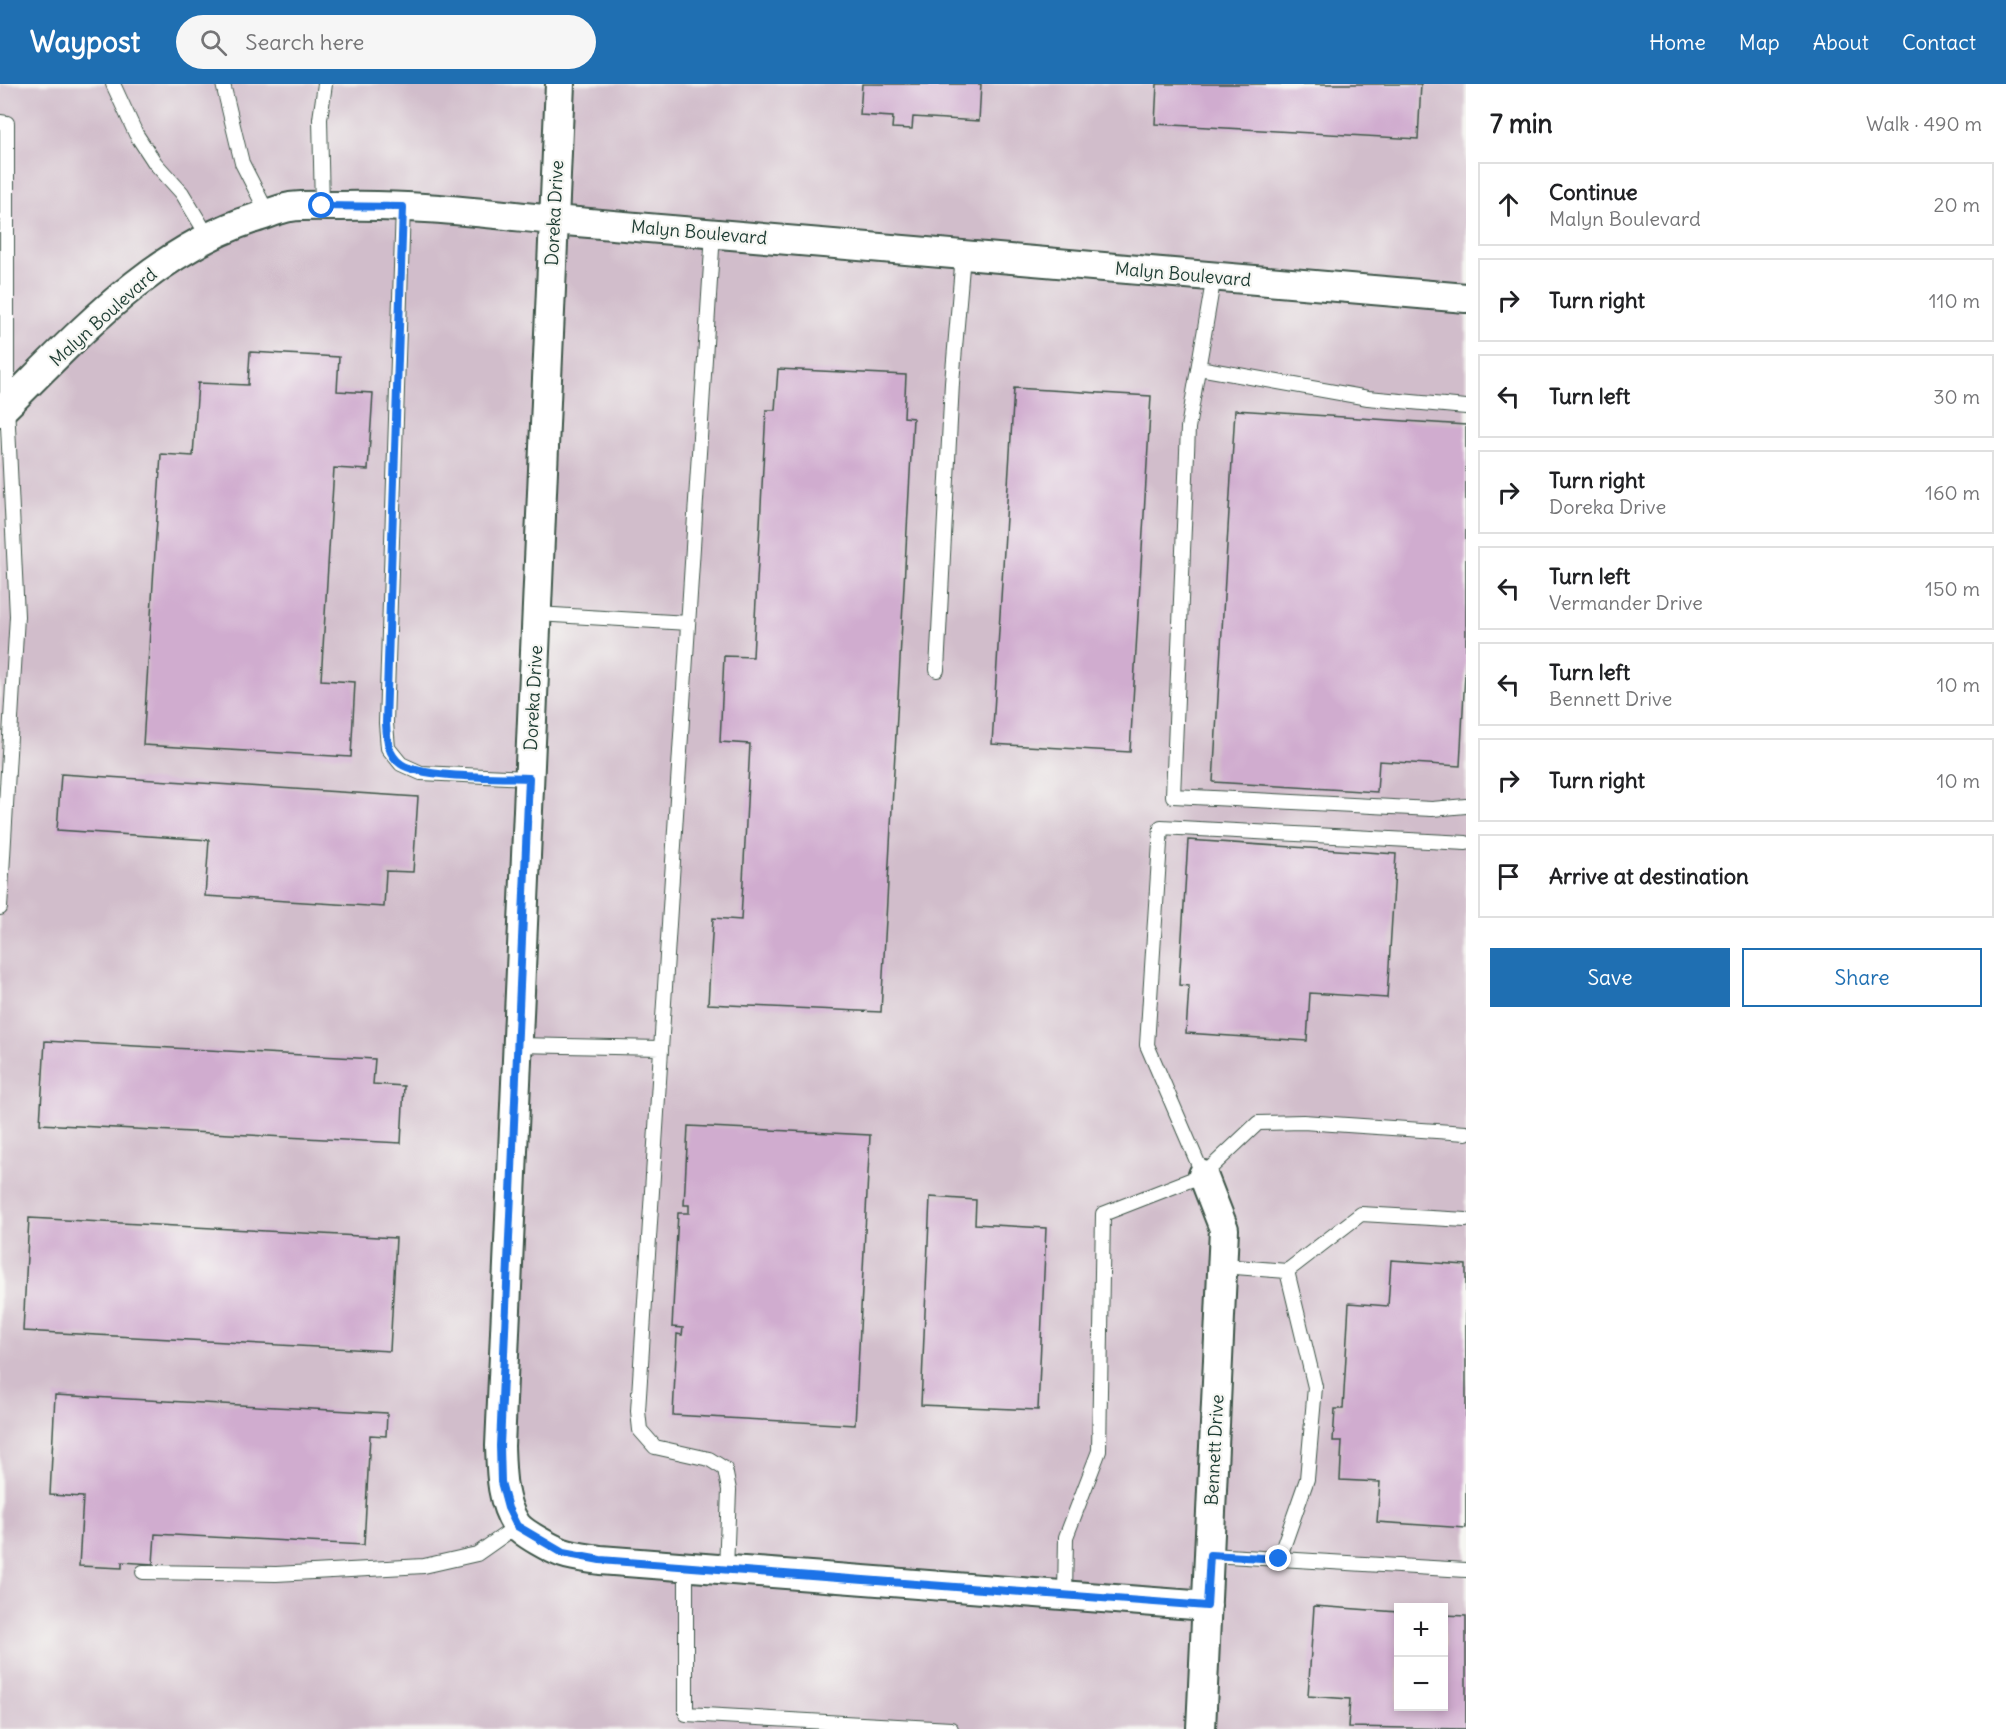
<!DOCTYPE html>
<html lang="en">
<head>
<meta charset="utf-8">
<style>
	:root { --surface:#fff; --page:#f6f6f6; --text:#202124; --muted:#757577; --line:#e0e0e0; --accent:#1f6fb2 }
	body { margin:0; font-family:Delius,sans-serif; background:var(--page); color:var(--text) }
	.controls { position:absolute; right:18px; bottom:18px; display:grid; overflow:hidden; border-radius:0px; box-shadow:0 3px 9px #0003 }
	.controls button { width:54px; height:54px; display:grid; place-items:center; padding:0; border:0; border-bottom:2px solid var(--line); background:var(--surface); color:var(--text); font:30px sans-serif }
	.stop { position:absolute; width:18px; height:18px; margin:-14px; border:4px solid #1a73e8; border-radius:50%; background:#fff }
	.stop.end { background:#1a73e8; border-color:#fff; box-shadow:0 2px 6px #0008 }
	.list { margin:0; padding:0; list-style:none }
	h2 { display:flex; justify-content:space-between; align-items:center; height:78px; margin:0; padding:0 24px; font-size:26px }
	h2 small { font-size:20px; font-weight:400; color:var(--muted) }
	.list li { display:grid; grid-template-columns:39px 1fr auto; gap:18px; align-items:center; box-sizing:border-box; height:84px; margin:0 12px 12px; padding:0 12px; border:2px solid var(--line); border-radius:0px }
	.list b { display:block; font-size:22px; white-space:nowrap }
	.list p { margin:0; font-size:20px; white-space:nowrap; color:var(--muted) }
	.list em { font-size:20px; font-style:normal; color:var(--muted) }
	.actions { display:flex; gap:12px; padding:18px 24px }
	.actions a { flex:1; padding:14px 0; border:2px solid var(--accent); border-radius:0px; text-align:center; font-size:21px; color:var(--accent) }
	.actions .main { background:var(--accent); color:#fff }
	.icon { flex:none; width:33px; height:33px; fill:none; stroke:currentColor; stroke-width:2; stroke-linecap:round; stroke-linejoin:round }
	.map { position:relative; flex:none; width:1466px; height:1645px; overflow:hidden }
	header { display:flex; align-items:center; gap:36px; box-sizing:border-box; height:84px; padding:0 30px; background:var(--accent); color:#fff }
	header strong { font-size:28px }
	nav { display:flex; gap:33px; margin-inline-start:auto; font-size:21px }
	.search { width:420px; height:54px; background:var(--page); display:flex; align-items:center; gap:15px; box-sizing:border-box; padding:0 21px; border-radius:33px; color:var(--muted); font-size:22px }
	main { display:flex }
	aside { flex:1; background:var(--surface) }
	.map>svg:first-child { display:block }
	.industrial { fill:#d1bdcb; fill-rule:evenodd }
	.building { fill:#d0accf }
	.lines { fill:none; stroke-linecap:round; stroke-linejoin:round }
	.lane-casing { stroke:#3e5548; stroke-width:16 }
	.street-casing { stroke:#3e5548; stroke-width:32 }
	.lane { stroke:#fff; stroke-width:14 }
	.street { stroke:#fff; stroke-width:28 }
	.route { stroke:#1a73e8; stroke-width:8 }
	.labels { text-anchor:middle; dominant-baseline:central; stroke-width:4.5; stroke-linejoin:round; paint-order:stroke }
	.street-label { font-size:18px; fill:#1f3d34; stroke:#f6f6f2 }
</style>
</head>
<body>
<header>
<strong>Waypost</strong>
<div class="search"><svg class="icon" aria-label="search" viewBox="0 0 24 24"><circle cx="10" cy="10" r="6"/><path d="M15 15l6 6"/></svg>Search here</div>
<nav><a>Home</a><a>Map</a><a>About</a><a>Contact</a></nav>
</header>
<main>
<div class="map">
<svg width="1466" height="1645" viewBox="0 0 1466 1645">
	<rect width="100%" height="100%" fill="#f6f6f2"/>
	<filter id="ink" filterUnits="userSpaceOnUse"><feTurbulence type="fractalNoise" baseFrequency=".0167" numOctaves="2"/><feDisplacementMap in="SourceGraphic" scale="12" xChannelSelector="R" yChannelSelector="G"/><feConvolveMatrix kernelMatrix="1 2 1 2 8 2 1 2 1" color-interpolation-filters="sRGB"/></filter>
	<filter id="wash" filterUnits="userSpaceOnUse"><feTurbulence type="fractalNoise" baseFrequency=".008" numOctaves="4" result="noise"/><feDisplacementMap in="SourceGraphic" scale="24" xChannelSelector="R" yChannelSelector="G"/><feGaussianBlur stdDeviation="1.35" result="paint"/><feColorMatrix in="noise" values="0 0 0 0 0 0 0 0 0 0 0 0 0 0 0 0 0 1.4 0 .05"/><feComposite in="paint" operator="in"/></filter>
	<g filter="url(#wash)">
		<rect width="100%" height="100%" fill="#ebdebb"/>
		<path class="industrial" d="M0,0H1466V1645H0ZM1398,1524H1444V1622H1398Z"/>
		<g id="blocks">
			<path class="building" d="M862,0H981L979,37L913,33L912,45L892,44L893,33L860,31Z
				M1157,0H1421L1418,55L1155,40Z
				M250,268L339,273L337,307L373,309L368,386L334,384L321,596L355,598L351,673L143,661L161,370L193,372L198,299L248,301Z
				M778,285L906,291L904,333L913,334L881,928L708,920L713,834L741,836L750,660L720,658L724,572L753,573L766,326H775Z
				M1014,304L1151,312L1130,668L992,660Z
				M1235,326L1466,341V571L1460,682L1379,677L1377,708L1213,698Z
				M61,690L418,713L413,788L386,787L384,823L205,812L209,756L57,746Z
				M1188,756L1396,770L1387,914L1310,909L1307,957L1186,949L1189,902L1179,901Z
				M45,957L375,975L373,1000L404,1002L401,1059L40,1040Z
				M688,1042L870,1051L855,1341L673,1331L677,1250L682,1251L683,1244L672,1243L678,1129H689V1121H684Z
				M930,1113L976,1116L975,1140L1046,1144L1038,1326L921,1321Z
				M29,1134L396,1154L390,1267L23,1247Z
				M1391,1176L1466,1181V1444L1377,1438L1380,1398L1340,1396L1342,1357H1333L1335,1325H1343L1349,1219L1388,1222Z
				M55,1311L387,1329L386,1352L370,1351L364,1461L155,1450L153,1480L122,1478V1484L79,1482L83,1413L50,1411Z
				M1314,1522L1398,1528V1622H1444V1531L1466,1532V1645L1348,1643L1350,1615L1308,1612Z"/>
		</g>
	</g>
	<g filter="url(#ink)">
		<use href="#blocks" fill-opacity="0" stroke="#3e5548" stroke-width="1.5"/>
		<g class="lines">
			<g class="lane-casing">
				<path id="lane" d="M113,0L136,50L155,79L182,109L209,154
					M223,0L242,79L268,130
					M0,38L7,39V321L17,532L0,824
					M322,122L320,35L325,0
					M403,123L386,639L388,664L401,680L421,689L529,694
					M713,149L638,1327L640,1346L655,1363L709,1375L725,1385L729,1406L726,1486
					M1214,192L1188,344L1173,712L1432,725L1466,722
					M1199,284L1368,314L1466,323
					M537,530L688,539
					M937,586L952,299L963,171
					M517,961L661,964
					M1203,1091L1147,961L1161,743L1466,759
					M1223,1182L1287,1187L1361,1130L1466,1136
					M1210,1471L1466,1486
					M1279,1475L1307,1395L1315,1303L1287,1187
					M686,1483V1630L951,1645
					M143,1488L276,1490L424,1482L477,1470L517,1442
					M1065,1511L1066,1453L1099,1367L1103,1130L1203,1091L1258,1039L1303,1038L1466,1049"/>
			</g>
			<g class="street-casing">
				<path id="street" d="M560,0L500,1362C501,1388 501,1417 516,1440C522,1449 552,1465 563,1469C575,1473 588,1474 600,1476L1207,1522
					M0,328C76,254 151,167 255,134C266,131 278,125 290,123C306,121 324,122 340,122C412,120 483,129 554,136L1466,214
					M1201,1645L1224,1145L1203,1091"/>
			</g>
			<use href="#lane" class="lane"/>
			<use href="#street" class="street"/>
		</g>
	</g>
	<g class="lines" filter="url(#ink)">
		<path class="route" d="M322,122L403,123L386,639C387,655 387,670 401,680C420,694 502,693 529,694L500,1362L501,1398L508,1424L517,1442L563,1469L600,1476L1207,1522L1210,1471L1279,1475"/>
	</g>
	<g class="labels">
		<g class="street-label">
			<text transform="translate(554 129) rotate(-87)">Doreka Drive</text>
			<text transform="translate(699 148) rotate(5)">Malyn Boulevard</text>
			<text transform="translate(1183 190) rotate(5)">Malyn Boulevard</text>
			<text transform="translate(103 233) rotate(-42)">Malyn Boulevard</text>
			<text transform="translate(533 614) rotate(-87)">Doreka Drive</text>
			<text transform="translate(1214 1366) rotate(-87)">Bennett Drive</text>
		</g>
	</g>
</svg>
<div class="controls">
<button>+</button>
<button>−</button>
</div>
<div class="stop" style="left:322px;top:122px"></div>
<div class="stop end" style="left:1279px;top:1475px"></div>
</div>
<aside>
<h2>7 min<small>Walk · 490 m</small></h2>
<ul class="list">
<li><svg class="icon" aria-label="ahead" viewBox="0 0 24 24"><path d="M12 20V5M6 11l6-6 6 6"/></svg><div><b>Continue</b><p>Malyn Boulevard</p></div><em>20 m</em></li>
<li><svg class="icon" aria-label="right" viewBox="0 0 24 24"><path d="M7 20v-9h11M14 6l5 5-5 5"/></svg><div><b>Turn right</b></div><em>110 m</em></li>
<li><svg class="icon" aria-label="left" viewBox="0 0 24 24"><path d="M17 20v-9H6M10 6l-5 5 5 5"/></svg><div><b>Turn left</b></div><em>30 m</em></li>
<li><svg class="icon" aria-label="right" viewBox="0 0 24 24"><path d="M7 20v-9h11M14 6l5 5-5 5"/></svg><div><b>Turn right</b><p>Doreka Drive</p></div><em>160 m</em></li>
<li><svg class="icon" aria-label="left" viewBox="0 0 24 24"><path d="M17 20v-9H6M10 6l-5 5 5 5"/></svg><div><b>Turn left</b><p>Vermander Drive</p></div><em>150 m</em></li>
<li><svg class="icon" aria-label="left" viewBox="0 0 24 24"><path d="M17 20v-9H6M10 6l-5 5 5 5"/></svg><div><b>Turn left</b><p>Bennett Drive</p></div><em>10 m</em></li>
<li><svg class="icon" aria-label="right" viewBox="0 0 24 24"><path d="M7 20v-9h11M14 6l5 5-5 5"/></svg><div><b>Turn right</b></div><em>10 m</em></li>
<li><svg class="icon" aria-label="arrive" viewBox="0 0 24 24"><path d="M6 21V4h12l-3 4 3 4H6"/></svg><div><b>Arrive at destination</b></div></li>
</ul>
<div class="actions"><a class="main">Save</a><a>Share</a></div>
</aside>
</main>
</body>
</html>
